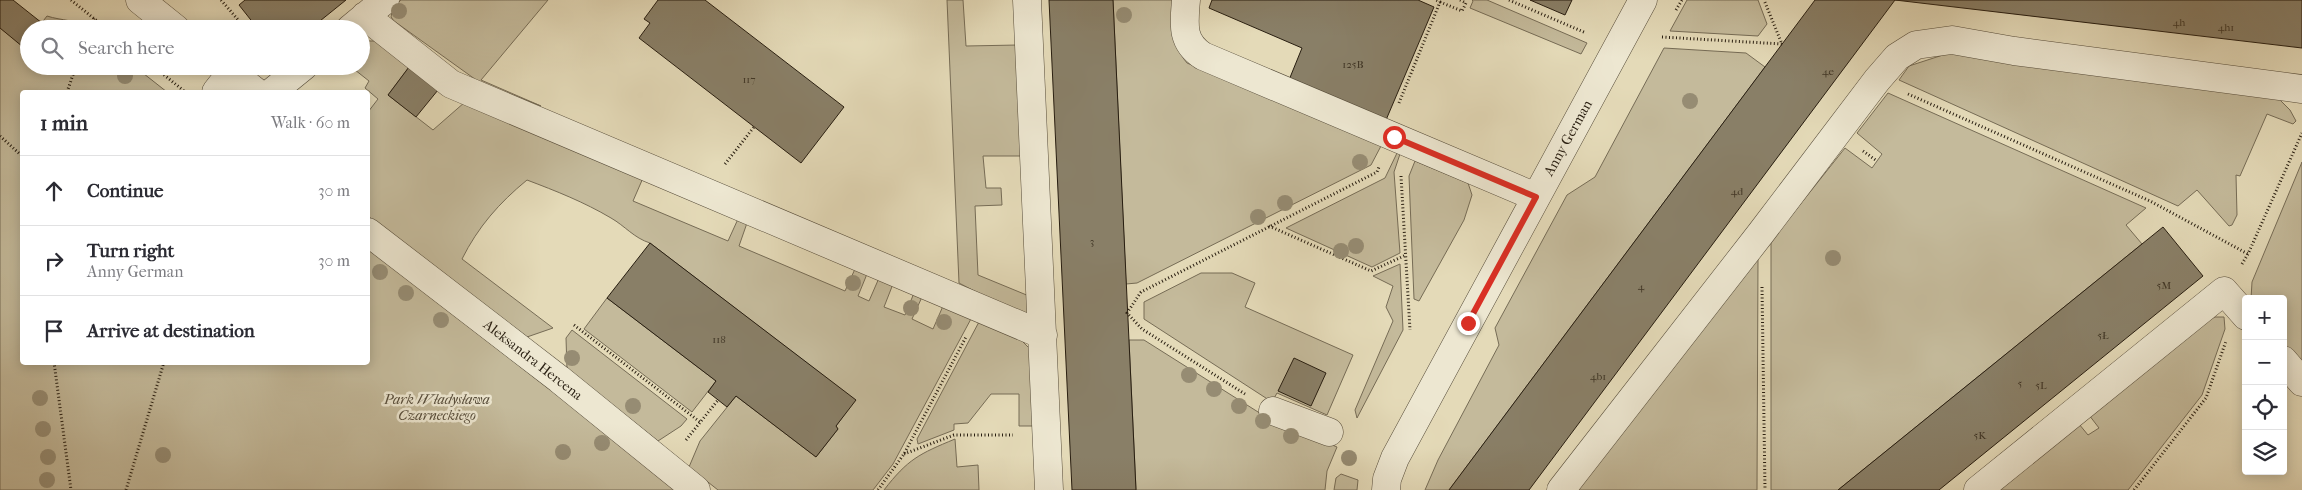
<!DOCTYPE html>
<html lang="en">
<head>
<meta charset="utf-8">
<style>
	:root { --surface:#fff; --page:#f7f7f7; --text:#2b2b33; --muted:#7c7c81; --line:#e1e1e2 }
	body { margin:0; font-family:"IM FELL French Canon",serif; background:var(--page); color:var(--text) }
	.controls { position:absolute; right:15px; bottom:15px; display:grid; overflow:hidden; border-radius:5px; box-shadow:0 2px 12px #0003 }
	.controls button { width:45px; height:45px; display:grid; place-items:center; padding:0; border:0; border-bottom:1px solid var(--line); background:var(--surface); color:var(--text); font:25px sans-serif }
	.stop { position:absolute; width:15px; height:15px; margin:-11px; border:4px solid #d93025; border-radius:50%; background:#fff }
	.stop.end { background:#d93025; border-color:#fff; box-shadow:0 1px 5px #0008 }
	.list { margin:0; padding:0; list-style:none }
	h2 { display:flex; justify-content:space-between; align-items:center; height:65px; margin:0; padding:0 20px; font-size:21px }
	h2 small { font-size:16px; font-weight:400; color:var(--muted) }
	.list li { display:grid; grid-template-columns:32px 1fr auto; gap:15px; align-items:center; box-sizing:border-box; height:70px; padding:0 20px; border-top:1px solid var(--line) }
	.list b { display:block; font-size:19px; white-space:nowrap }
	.list p { margin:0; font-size:16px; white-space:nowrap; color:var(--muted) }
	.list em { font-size:16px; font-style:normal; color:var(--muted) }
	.icon { flex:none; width:28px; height:28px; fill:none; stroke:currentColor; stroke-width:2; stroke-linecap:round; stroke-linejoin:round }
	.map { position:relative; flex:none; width:2302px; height:490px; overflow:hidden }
	.search { position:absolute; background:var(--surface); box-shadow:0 2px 12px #0003; left:20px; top:20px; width:350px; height:55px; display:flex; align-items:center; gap:12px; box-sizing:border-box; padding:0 18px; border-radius:28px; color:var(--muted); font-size:19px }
	.panel { position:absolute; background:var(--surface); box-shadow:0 2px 12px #0003; left:20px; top:90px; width:350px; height:275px; border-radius:5px }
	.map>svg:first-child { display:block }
	.green { fill:#c4ba9b; stroke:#766c56 }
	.building { fill:#897f67; stroke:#271d10 }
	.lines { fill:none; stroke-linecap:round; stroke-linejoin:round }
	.minor-casing { stroke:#564c3a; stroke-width:29 }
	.path { stroke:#271d10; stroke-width:3; stroke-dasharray:1 2.5; stroke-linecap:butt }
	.minor { stroke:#ede7d1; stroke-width:28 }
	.tree { fill:#968c73 }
	.route { stroke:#d93025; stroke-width:6 }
	.labels { text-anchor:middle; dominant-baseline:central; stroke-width:5; stroke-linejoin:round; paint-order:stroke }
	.number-label { font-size:11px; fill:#403626 }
	.street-label { font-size:14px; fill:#271d10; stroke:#ede7d1 }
	.park-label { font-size:14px; font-style:italic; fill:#564c3a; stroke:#ede7d1 }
</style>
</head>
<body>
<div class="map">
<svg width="2302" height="490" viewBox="0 0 2302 490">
	<rect width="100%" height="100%" fill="#e4dab8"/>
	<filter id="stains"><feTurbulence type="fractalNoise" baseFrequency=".004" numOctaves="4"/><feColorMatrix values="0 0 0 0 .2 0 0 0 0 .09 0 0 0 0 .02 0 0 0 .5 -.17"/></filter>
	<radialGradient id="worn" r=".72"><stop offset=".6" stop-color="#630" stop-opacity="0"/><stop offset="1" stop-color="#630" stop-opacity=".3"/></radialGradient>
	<path class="green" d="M401,0H548L481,80L541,106L479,82L394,21L391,17L393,7Z
		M947,0H963L966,46L1018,45L1022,156H983L986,188H1001L1002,205L975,206L978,275L1029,296L1030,320L959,283Z
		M1113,0H1177C1177,22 1172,46 1187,63L1381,146L1371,165L1137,283L1126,284Z
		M1472,0H1487L1587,43L1581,54L1470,8L1473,1Z
		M1687,0H1758L1767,24L1758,36L1670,31Z
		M47,16C62,21 76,19 88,29H37Z
		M0,28L23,46L29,39V66H134L167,92H22V362H368V249L610,436L677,490H0Z
		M361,41H375L409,67L388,95L433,130L465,102L643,178L633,201L728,241L738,219L747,223L739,246L845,291L855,269L867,274L858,296L869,301L879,278L893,284L884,307L905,315L914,293L922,297L912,319L933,329L943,306L972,317L893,464L873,490H718L689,467L700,441L736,396L816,457L838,429L836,426L855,400L650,243C634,238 625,226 611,218C584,202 556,191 527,180C499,203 478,227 462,259L553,328L527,337L368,216V112L378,99L365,88L369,81L350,66H361Z
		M1664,48L1746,53L1765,67L1449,490H1425L1438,460L1499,345L1495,328L1567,195L1595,177Z
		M1949,53L2278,98L2290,110L2296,121L2293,124L2267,114L2240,176L2236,175L2237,215L2232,225L2229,226L2197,190L2178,206L1899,80L1909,66Z
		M1888,93L2146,208L2126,225L2142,244L1838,490H1771V241L1845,148L1872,168L1882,154L1857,133Z
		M1397,153L1400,154L1394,172L1400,253L1372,267L1286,228L1385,178Z
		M1415,161L1468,183L1472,195L1464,220L1419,301L1414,299L1409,176Z
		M2302,162V370L2283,348V299H2251L2252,282Z
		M1758,258L1757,490H1576Z
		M1400,264L1403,330L1357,418L1355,410L1393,321L1386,307L1393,286L1373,276Z
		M1201,273H1232L1255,283L1245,307L1353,355L1327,415L1277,393L1272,402L1144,319V302Z
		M607,298L716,381L692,412L584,329Z
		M2215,317H2224L2225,329L2202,395L2128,490H1997L2079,424L2088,435L2099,428L2089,415L2209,320Z
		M980,320L1019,338L1031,350L1036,426H1019V394H991L968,423L954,424V430L918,444L917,439Z
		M572,330L687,419L681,426L658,441L567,369L566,338Z
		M1129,340H1144L1266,417L1337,447L1327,471L1325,490H1136Z
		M955,439L957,467L978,465L979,490H884C908,459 919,454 955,439Z
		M1341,474L1358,480L1357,490H1334L1336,478Z"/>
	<path class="building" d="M0,0H13L42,23L37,29H29V39L23,47L0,28Z
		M245,0H346L310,29H258L239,5Z
		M658,0H705L844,107L801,163L639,38L650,23L644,19Z
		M1049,0H1113L1136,490H1072Z
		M1212,0H1418L1434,7L1386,120L1289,80L1302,48L1209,8Z
		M1530,0H1572L1565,15Z
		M1815,0H2302V48L1895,0L1529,490H1449Z
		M409,67L438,90L416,117L388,95Z
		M2163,227L2203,276L1939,490H1838Z
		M650,243L856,400L836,426L838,429L816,457L736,396L727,407L708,392L716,381L607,298Z
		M1294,358L1326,373L1311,406L1278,391Z"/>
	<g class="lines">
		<g class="minor-casing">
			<path id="minor" d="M140,0L176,29
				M1027,0L1049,490
				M1186,0C1184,24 1181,42 1203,56L1536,197
				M365,16L451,84L1043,335
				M350,29L385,0
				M223,66L256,92
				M216,92L231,73
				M272,92L304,66
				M368,232L559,379L696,490
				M2283,360L2302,382
				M1273,411L1329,432
				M1386,490L1387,479L1395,458L1643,0
				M1561,490L1761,233L1877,80L1897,57L1916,45L1952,40L2014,51L2302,89
				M1978,490L2224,291L2246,316"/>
		</g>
		<path class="path" d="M71,0L107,29
			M221,0L246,29
			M1509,0L1586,33
			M1440,2L1462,11L1466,3L1460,0
			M1676,10L1682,0
			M90,29L94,18
			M1662,37L1782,44L1764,0
			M153,66L184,91
			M67,92L76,66
			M1908,94L2150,201L2248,254
			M1399,103L1440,2L1436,0
			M0,136L22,156
			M1863,151L1877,161
			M725,164L754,127
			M1401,176L1410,330
			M1269,226L1371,271L1406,255
			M2242,264L2248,254L2302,133
			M1762,287L1765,490
			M574,325L700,422
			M54,362L71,490
			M1245,394L1142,329L1127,313L1141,292L1377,172L1379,167
			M686,440L718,400
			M904,454L954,435H1013
			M126,490L164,362
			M878,490L904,454L966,337
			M2134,490L2206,398L2226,341"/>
		<use href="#minor" class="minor"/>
	</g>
	<g class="tree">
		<circle cx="399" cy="11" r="8"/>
		<circle cx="1124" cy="15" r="8"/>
		<circle cx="125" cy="76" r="8"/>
		<circle cx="1690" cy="101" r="8"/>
		<circle cx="1360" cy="162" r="8"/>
		<circle cx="1285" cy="203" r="8"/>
		<circle cx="1258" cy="217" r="8"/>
		<circle cx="1356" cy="246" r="8"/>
		<circle cx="1341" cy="251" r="8"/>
		<circle cx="1833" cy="258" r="8"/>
		<circle cx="380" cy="272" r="8"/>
		<circle cx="853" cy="283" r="8"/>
		<circle cx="406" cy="293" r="8"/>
		<circle cx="911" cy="308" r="8"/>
		<circle cx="441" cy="320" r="8"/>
		<circle cx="944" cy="322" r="8"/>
		<circle cx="572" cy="358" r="8"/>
		<circle cx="1189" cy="375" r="8"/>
		<circle cx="1214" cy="389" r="8"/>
		<circle cx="40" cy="398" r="8"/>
		<circle cx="633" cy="406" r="8"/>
		<circle cx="1239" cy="406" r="8"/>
		<circle cx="1263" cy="421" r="8"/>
		<circle cx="43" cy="429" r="8"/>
		<circle cx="1291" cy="436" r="8"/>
		<circle cx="602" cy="443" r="8"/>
		<circle cx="563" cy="452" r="8"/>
		<circle cx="163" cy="455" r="8"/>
		<circle cx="48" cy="457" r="8"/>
		<circle cx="1349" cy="458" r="8"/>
		<circle cx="47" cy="480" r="8"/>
	</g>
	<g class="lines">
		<path class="route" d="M1394,137L1536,197L1468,323"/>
	</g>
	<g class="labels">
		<g class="number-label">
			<text x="2179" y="22">4h</text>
			<text x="2226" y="27">4h1</text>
			<text x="1353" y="64">125B</text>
			<text x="1828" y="71">4e</text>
			<text x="749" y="79">117</text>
			<text x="1737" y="191">4d</text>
			<text x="1092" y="241">3</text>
			<text x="2164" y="285">5M</text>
			<text x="1641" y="286">4</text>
			<text x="2103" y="335">5Ł</text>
			<text x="719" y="339">118</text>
			<text x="1598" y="376">4b1</text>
			<text x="2020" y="383">5</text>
			<text x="2041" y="385">5L</text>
			<text x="1980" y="435">5K</text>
		</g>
		<g class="street-label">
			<text transform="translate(1568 138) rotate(-61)">Anny German</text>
			<text transform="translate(533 360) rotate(38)">Aleksandra Hercena</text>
		</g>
		<g class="park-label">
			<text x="437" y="399">Park Władysława<tspan x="437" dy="16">Czarneckiego</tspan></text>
		</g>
	</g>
	<rect width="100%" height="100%" filter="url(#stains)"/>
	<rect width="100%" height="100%" fill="url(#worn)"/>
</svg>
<div class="controls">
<button>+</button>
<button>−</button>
<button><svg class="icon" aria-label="locate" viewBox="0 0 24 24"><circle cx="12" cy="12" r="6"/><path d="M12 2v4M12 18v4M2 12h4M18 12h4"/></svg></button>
<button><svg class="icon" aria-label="layers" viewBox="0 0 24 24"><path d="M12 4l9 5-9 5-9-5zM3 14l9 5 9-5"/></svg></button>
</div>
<div class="stop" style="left:1394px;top:137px"></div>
<div class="stop end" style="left:1468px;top:323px"></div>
<div class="search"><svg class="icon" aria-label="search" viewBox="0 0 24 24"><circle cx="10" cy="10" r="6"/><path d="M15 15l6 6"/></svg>Search here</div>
<section class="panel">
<h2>1 min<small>Walk · 60 m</small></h2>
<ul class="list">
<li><svg class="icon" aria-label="ahead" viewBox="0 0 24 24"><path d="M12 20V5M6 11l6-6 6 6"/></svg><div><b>Continue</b></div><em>30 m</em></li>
<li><svg class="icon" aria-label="right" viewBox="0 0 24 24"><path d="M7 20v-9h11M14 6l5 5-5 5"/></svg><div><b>Turn right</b><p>Anny German</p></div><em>30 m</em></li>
<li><svg class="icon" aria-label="arrive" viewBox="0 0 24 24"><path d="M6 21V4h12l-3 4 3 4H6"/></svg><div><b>Arrive at destination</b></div></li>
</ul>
</section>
</div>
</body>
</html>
